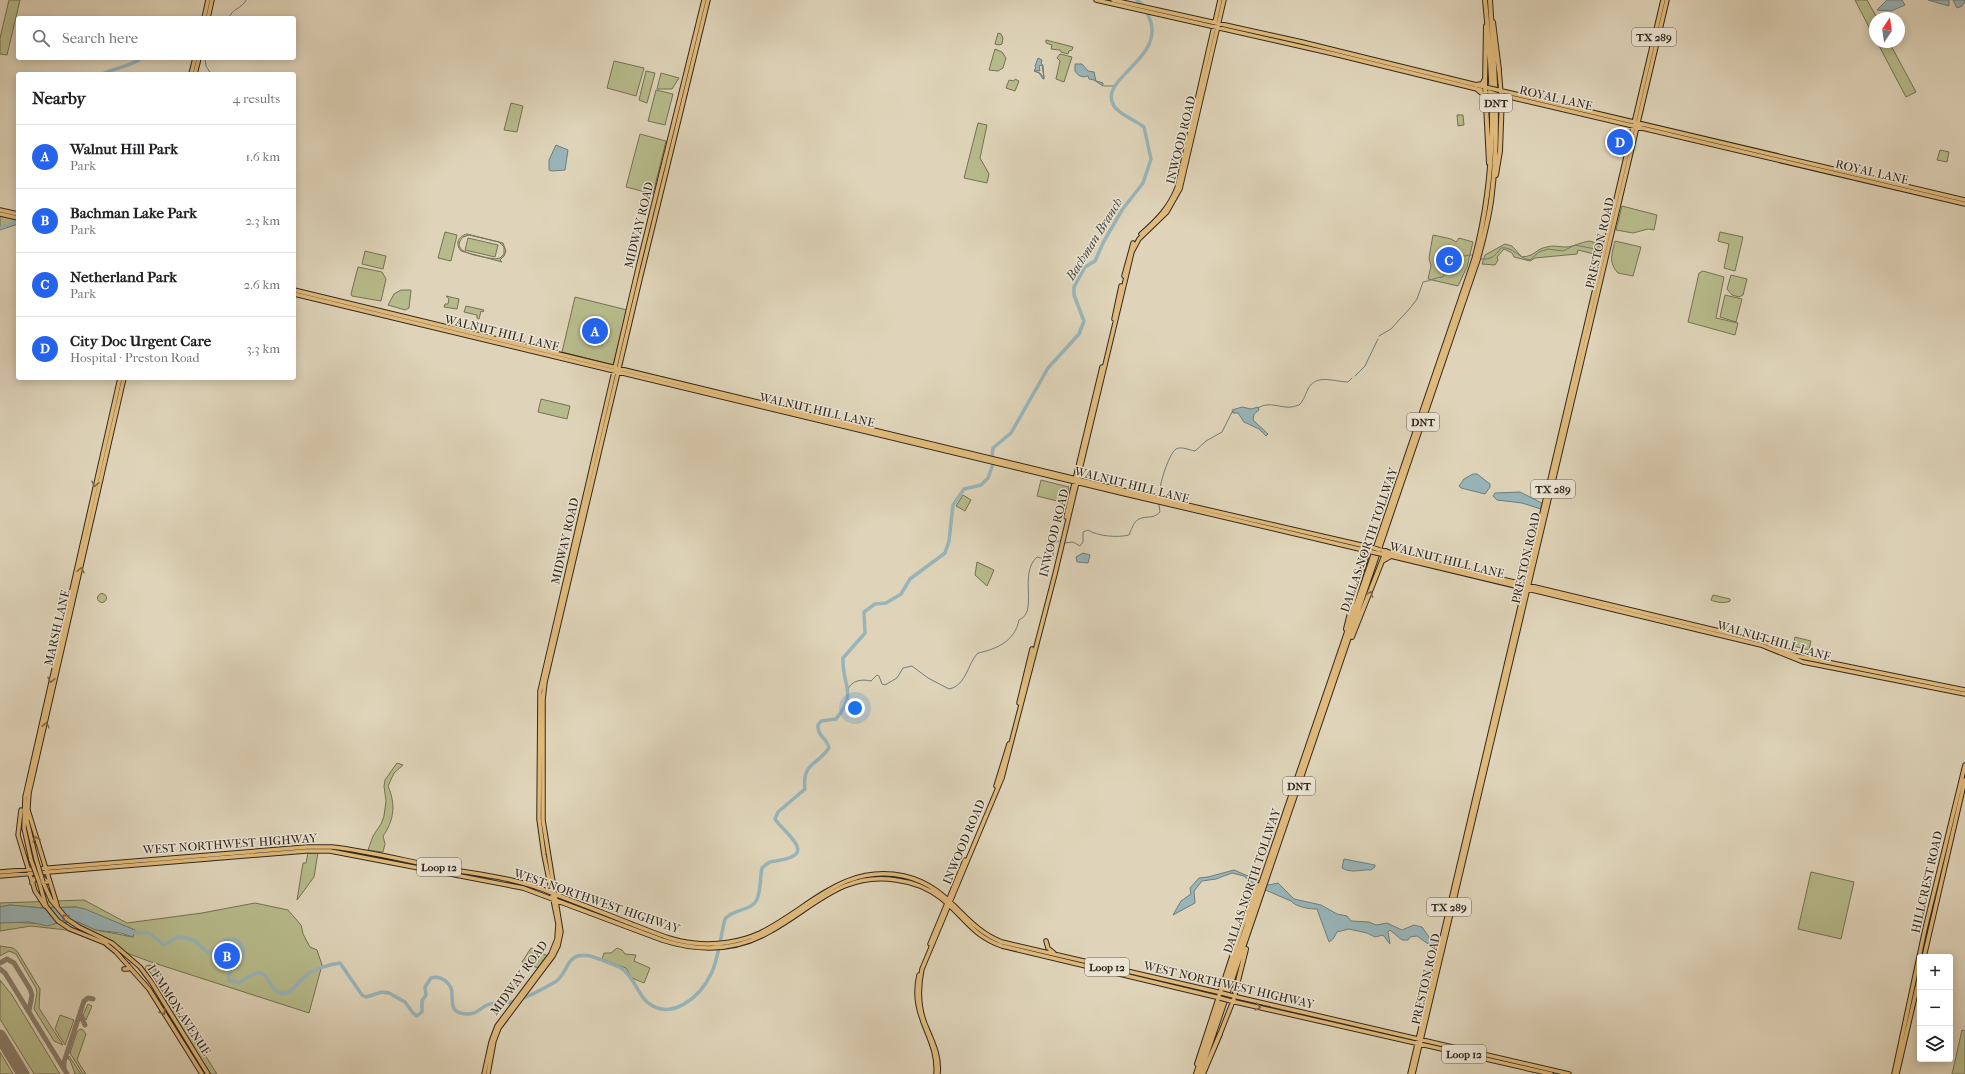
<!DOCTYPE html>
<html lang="en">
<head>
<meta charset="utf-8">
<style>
	:root { --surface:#fff; --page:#f2f2f2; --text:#202124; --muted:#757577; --line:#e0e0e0; --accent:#2563eb }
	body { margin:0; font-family:"IM FELL French Canon",serif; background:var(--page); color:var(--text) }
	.controls { position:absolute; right:12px; bottom:12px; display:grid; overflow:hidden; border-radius:4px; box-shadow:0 2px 10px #0003 }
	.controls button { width:36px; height:36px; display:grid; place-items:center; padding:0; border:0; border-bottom:1px solid var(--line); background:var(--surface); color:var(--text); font:20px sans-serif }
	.compass { position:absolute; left:1869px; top:12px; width:36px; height:36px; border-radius:50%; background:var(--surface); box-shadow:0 2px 10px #0003; rotate:13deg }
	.you { position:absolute; left:855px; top:708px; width:14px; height:14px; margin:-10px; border:3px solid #fff; border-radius:50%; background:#1a73e8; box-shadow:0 0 0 6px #1a73e833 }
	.badge { display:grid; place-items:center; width:26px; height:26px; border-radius:50%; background:var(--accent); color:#fff; font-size:13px; font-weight:700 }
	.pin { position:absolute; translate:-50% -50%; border:2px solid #fff; box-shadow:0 1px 4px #0006 }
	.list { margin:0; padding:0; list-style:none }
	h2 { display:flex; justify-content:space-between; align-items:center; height:52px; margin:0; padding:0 16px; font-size:17px }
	h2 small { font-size:13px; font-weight:400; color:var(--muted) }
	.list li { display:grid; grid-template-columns:26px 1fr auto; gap:12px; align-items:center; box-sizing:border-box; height:64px; padding:0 16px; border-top:1px solid var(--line) }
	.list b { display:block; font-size:15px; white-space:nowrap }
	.list p { margin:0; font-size:13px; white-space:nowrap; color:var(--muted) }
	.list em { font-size:13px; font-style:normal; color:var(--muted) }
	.icon { flex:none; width:22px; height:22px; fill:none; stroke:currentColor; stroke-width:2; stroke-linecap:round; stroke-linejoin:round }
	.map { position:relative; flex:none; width:1965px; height:1074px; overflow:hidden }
	.search { position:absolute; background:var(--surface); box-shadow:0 2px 10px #0003; left:16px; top:16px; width:280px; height:44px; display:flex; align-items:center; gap:10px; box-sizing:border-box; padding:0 14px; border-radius:4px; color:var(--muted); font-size:15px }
	.panel { position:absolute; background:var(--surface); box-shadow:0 2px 10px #0003; left:16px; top:72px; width:280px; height:308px; border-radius:4px }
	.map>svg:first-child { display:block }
	.green { fill:#b7bb8b; stroke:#747254; fill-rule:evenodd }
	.water { fill:#98b5ba; stroke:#6e7d7c }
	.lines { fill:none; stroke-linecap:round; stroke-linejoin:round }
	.stream { stroke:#6e7d7c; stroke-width:1 }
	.river { stroke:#98b5ba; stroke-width:3.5 }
	.taxiway { stroke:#887e6c; stroke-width:5 }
	.runway { stroke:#887e6c; stroke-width:13 }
	.major-casing { stroke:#30281e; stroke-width:5.5 }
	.highway-casing { stroke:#30281e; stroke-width:6 }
	.major { stroke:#e0ba7c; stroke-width:3.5 }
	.highway { stroke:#e0ba7c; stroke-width:4 }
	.major-bridge-casing { stroke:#30281e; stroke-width:5.5; stroke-linecap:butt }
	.major-bridge { stroke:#e0ba7c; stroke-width:3.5 }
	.oneway { stroke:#7f6a48 }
	.labels { text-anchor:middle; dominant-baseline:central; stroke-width:3; stroke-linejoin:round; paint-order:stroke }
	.shield { fill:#eae3d2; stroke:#686054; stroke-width:1 }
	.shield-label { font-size:11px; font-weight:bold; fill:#30281e }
	.street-label { font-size:12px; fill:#30281e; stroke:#eae3d2 }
	.water-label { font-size:13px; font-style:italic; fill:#4a4b45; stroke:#eae3d2 }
</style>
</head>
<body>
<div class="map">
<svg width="1965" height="1074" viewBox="0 0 1965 1074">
	<rect width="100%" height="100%" fill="#dfd4b9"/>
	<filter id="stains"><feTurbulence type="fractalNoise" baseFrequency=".005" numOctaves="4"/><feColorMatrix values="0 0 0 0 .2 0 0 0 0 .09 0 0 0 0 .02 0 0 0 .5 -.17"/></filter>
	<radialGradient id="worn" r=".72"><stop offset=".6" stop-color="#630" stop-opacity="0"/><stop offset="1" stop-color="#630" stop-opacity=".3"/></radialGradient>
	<path class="green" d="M9,0H20L7,55L0,54V38Z
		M1855,0H1867L1877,18H1875V39Z
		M998,33L1001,34L1003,38L1002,44L999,45L995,44Z
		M1046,40L1073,47L1072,50L1069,51L1068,54L1061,52L1060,50L1051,49L1052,45L1046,43Z
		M1877,42H1889L1916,92L1906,97Z
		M995,49L1002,52L1006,58L1003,68L998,71L989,70Z
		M1060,54L1072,57L1064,82L1056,79L1060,61L1057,58Z
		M614,61L644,68L636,96L607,88Z
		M646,71L655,73L647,103L639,100Z
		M661,73L679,78L672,89H657Z
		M1015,79L1019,81L1015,91L1006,88L1009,80L1014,81Z
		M656,90L673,94L665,125L648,121Z
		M511,103L523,106L517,132L504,130Z
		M1457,115H1463L1464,125L1458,126Z
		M978,123L987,125L980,158L989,174L987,183L964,178Z
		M640,134L666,141L653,194L626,187Z
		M1940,150L1949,152L1947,162L1937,160Z
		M18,200V224L0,230V216L16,219Z
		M1622,206L1657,215L1654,230L1648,229L1633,233L1616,230Z
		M445,232L457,235L451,261L438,258Z
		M1720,232L1743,237L1735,271L1724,268L1729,244L1718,241Z
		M467,234L503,243L506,251L504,256L500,260L502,262L461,251C455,244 458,236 467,234ZM469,235L499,242L504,247V254L500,258L495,259C486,257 447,254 463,237Z
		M1433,235L1451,239L1456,242L1459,238L1473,242L1467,267L1458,286L1428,279L1431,266L1429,258Z
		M468,238L498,245L495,257L465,250Z
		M1590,241L1598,244L1597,246L1604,247L1602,256L1578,250L1577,254L1535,258L1530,261L1514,257L1512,253L1504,249L1497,257L1498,260L1495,265L1482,264L1485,255L1505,244L1512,246L1522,257C1536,256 1535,249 1547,247C1553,245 1560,247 1566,247C1573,247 1581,242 1590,241Z
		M1615,241L1641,247L1633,276L1618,273C1608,262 1612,254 1615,241Z
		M365,251L386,256L383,269L362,264Z
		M358,267L382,272L386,279L381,301L352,296L351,294Z
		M1703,271L1724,277L1716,318L1738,323L1735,335L1688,322L1699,273Z
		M1731,275L1747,279L1743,295L1739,297L1732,295L1727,289Z
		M401,290H411L409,308L405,310L388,305L394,294Z
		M1725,295L1742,299L1736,322L1720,317Z
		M446,296L459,299L457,309L444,307L445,304H448L449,299Z
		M575,297L627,310L613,365L562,352Z
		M466,306L484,310L483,312L481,311L479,319L477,318V315L464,312Z
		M541,399L570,406L567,419L538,412Z
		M1041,480L1069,487L1065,503L1037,496Z
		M963,495L971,500L965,511L956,506Z
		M977,562L994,570L987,586L975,575Z
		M97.5 598a4.5 4.5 0 1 1 9 0a4.5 4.5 0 1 1-9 0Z
		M1713,595L1730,599V601C1725,604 1715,602 1711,600Z
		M1795,637L1811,641L1809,650L1793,646Z
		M397,763L403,765L394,773L388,786C396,804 394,821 383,836L385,844L383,852L368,850L373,836L381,824L384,816L386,801L384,786L385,780Z
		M318,852L314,877L297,900L303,863H306L308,853Z
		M1811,872L1854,882L1841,939L1798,929Z
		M84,900L127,923L202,913L255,903L288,910L301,925L303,934L310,947L317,950L322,965L309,1013L151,962L66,930L31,926L0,931V923L6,922L53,924L57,923L78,922L96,930L133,937L135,930L76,907L42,908L10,905L0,907V903Z
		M0,946L13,948L17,951L40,989L39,1008L63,1045L54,1041L34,1009L37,993L36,988L16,954L9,951L0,956Z
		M531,948L548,956L538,968L522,962Z
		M617,948L622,950L625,954L636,955L634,961L650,968L644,983L632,978L626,968L602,959L604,953H611Z
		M150,965L156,967V977L217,1074H209L145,971L146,966Z
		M0,980L12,995L60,1074H34L0,1019Z
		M88,1004L92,1006L86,1020L83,1015Z
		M60,1015L74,1020L65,1045L55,1029Z
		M80,1029L83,1030L86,1034L77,1060L86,1074H83L70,1053L77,1032Z
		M1962,1030L1965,1031V1074H1952Z
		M0,1052L13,1074H0Z
		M69,1056L81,1074H75L70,1060L68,1059Z"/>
	<path class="water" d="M1887,0H1902L1905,5L1891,11L1877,10Z
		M1928,0H1949V6Z
		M1953,0H1965V1L1962,6L1957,8Z
		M1038,58L1042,60L1041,63L1043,65L1044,79H1043L1039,73L1034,71L1040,73L1044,78L1042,65L1039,66L1040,71L1034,70L1036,68L1035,66Z
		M1075,64H1082L1088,71L1094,72L1096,81L1103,83V86L1094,80L1089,79L1088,76C1082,78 1078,76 1075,71Z
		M556,145L568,150L565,170L552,171L549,170V160Z
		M1242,407L1251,409L1258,407L1259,410L1254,414L1253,420L1268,434L1266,436L1259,429L1244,422L1238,413H1233L1232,410Z
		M1473,474H1477L1490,484V487L1485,494L1461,488L1459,486L1464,479Z
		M1520,492L1542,503L1541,509L1522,503L1497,500L1493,496L1495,493Z
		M1083,553L1090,555L1088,563L1077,562L1076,557Z
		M1344,859L1375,865V867L1371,870C1361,869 1352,874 1342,868Z
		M1234,870L1269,885L1278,883L1294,899L1321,905L1337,914L1347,916L1351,921L1369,922L1376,925L1387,923L1402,930L1414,925L1422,927L1431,940L1439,944L1438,951L1417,936L1410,937L1408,940H1402L1390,930L1388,932L1390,944L1383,935L1375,937L1367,933L1349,929L1337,932L1333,939L1329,942L1317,909C1309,909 1296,907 1291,901L1256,886L1244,876L1232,873L1216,879L1202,881L1194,891L1195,903L1173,915L1181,901L1191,894L1190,888L1199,878L1208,877Z
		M10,905L42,908L76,907L85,909L135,930L133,937L121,933L96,930L78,922L57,923L48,926L29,922L0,923V907Z"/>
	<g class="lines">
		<path class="stream" d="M229,18C232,8 242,9 246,0
			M205,58L206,66L211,74
			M1104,86H1113
			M1481,259C1491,260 1495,256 1501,248C1513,246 1518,258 1530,260L1539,252L1548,249L1563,251L1575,245L1600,250
			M1379,336L1391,329L1411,307L1417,299L1423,282C1431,281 1435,277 1443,277L1444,275V266C1451,258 1462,256 1472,255
			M1355,376L1365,366L1378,339
			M1258,408C1267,402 1276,406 1286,407C1290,408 1295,406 1299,405C1304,400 1305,395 1308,389C1316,373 1335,382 1348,382L1352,378
			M1159,496C1159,486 1168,455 1176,449C1181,446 1189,450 1195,451L1206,441L1222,432L1232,412H1234
			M1064,543L1073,542L1080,546L1083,542V532L1088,530C1097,536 1117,538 1129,535C1131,530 1134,521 1139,519C1147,515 1152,520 1160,512L1159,505
			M848,689C852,680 862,679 871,681L877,675L879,676L882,684L885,685L897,678L903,668L912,666L928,678L949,689C967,685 967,664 978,653C997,649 1015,641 1019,620C1039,612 1018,574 1037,557L1051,561C1054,555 1054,551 1050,545L1059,541"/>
		<path class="river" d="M1137,0L1143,5
			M102,74C114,68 133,66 141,58
			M0,228L18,221
			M992,456L993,448L1011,433L1048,368L1079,334L1084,321L1074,295V287L1085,267L1095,261L1104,241L1122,210L1143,183L1151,159L1144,127C1135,120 1120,115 1114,106C1096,77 1172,58 1147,13
			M130,932L149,933L164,945L178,937L186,938L195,941L208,953C219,950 221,937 235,939C260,957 224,961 229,980L239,983C273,958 262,987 282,994C293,993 298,981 307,975C314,969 330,964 340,963L362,995L366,997L382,992L389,993L405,1002L413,1013L417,1016L422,1012V1001L426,995L425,987L431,978C441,975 452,983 452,994C452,1006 452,1013 466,1014C476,1015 479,1009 487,1005C494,1002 504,1004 511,1002C527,998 541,990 555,982C566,976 566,959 578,956C587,954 594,957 602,960C608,963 616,965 621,968C633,975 637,993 647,1002C671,1022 700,997 711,974C718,961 721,934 725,919C733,908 755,912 758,896C761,887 760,877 762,868C765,866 767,863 770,862C778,860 805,859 796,844C791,835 781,828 775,819L778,812L805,789C802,762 817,766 829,748C827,738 817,736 818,725L821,721L836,719C858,693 842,686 843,658L865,633L864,612L875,604L886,603L901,594L910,579L945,553L949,541L953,505L964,489L981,485L988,478L993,464"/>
		<path class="taxiway" d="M0,963L7,959L14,963L30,989L32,995L29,1011
			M0,969L5,973L67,1074
			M80,1014L85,1025
			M64,1068V1062L84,1001L88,998L93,999"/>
		<path class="runway" d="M0,1036L23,1074"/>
		<g class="major-casing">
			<path id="major" d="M1096,0L1334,54L1481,90
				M1113,0L1302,42L1489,88
				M204,18L208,0
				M208,18L212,0
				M1499,70L1501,93
				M191,74L195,58
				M195,74L199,58
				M1498,90L1965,200
				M1501,95L1965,204
				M0,210L18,214
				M0,214L18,218
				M1141,234C1157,220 1169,208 1177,188L1220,0
				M1124,276L1133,243
				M294,290L1122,490L1374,548
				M294,294L1121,493L1372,552
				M1114,319L1121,286
				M1066,517L1102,367
				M1380,550L1761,641L1797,656L1965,690
				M1382,554L1761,645L1803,662L1965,694
				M1019,703L1032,649
				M996,786L1009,744
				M21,810L18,835L35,891L45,906
				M28,810L57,905
				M36,859L27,821L29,793L124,378
				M31,860L24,828L25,797L120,378
				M0,872L307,847H332C369,851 406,861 443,868C475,874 508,877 539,888C570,900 602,912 634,925C653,932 672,941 693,943C715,946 740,942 760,933C809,909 843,863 904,876C952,887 962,927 1002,942L1222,993
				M0,876L306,851H330L523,888L662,940C699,952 737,951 771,931C813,908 843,871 896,880C912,882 928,888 941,898C964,916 971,935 1002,946L1220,998
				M39,882L46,906L58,921L70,929L105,943L116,952L149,989L202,1074
				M43,882L51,900L67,919L79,927L112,943L140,967L152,983L208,1074
				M32,883L35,878L42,877L47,882
				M1046,941L1048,948L1054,953
				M930,944L965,860
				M1924,957L1965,780
				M124,969H128V965
				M919,975C909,1018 939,1037 936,1074
				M1233,996L1569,1074
				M1231,1001L1551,1074
				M1220,1034L1233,1001
				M484,1074L491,1042L497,1026L551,954L557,939L558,924L544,855L539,819L540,691L639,264L704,0
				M488,1074L494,1041L499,1028L553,956L558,946L561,932L543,820V700L545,682L640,279L708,0
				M938,1074C940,1055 932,1041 925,1024C918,1006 918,988 922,969L1002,778L1055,574L1132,252L1139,239L1167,212L1180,189L1224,0
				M1410,1074L1663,0
				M1413,1074L1667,0
				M1894,1074L1925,929L1965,765
				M1897,1074L1920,975"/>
		</g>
		<g class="highway-casing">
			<path id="highway" d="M1493,22L1499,70
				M1486,26L1485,85L1489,163
				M1476,85L1482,84L1485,79
				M1478,90L1485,96
				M1503,102L1509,97
				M1496,175L1500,151L1502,95
				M1384,560L1391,556
				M1346,629L1353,601L1369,547
				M1352,637L1386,551
				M1233,1001L1246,949
				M1197,1064L1242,926L1258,885
				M1196,1074L1474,260C1498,171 1494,91 1485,0
				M1200,1074L1478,259C1484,237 1490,215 1492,193C1500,128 1494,65 1490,0
				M1203,1074L1220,1034"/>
		</g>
		<use href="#major" class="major"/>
		<use href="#highway" class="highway"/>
		<g class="major-bridge-casing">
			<path id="major-bridge" d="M1489,88L1498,90
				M1489,92L1498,95
				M1374,548L1380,550
				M1372,552L1381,554
				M36,859L43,882
				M31,860L39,882
				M1222,993L1233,996
				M1220,998L1231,1001"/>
		</g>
		<use href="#major-bridge" class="major-bridge"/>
	</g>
	<defs><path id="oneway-chevron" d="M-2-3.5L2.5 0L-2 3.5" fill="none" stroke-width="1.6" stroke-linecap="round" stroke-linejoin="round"/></defs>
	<g class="oneway">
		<use href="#oneway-chevron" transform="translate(95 484) rotate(103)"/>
		<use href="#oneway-chevron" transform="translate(81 570) rotate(-77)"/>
		<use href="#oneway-chevron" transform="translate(1370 594) rotate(-69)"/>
		<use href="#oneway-chevron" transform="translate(51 680) rotate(103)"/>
		<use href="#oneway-chevron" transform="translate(46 725) rotate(-77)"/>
		<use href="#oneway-chevron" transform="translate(36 839) rotate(-106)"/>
		<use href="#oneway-chevron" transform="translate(65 917) rotate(-133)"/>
		<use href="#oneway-chevron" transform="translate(1258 1007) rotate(13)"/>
		<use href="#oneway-chevron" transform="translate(163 1012) rotate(59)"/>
	</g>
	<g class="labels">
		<g class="shield">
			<rect x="1632" y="28" width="44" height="18" rx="3"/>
			<rect x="1480" y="94" width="32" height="18" rx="3"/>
			<rect x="1407" y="413" width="32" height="18" rx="3"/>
			<rect x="1531" y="480" width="44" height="18" rx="3"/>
			<rect x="1283" y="777" width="32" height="18" rx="3"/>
			<rect x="417" y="858" width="44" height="18" rx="3"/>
			<rect x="1427" y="898" width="44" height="18" rx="3"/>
			<rect x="1085" y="958" width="44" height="18" rx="3"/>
			<rect x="1442" y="1045" width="44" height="18" rx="3"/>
		</g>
		<g class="shield-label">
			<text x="1654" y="37">TX 289</text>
			<text x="1496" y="103">DNT</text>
			<text x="1423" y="422">DNT</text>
			<text x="1553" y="489">TX 289</text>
			<text x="1299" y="786">DNT</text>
			<text x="439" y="867">Loop 12</text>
			<text x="1449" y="907">TX 289</text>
			<text x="1107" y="967">Loop 12</text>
			<text x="1464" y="1054">Loop 12</text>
		</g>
		<g class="street-label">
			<text transform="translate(1556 98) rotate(13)">ROYAL LANE</text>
			<text transform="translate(1181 140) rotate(-76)">INWOOD ROAD</text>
			<text transform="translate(1872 172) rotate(13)">ROYAL LANE</text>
			<text transform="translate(639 225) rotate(-76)">MIDWAY ROAD</text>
			<text transform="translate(1600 243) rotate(-77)">PRESTON ROAD</text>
			<text transform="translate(502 333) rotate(14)">WALNUT HILL LANE</text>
			<text transform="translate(817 410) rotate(13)">WALNUT HILL LANE</text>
			<text transform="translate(1132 485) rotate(14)">WALNUT HILL LANE</text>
			<text transform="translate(1054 533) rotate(-76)">INWOOD ROAD</text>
			<text transform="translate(1369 540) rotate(-71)">DALLAS NORTH TOLLWAY</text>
			<text transform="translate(565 541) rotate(-77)">MIDWAY ROAD</text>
			<text transform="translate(1526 558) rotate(-77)">PRESTON ROAD</text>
			<text transform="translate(1447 560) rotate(14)">WALNUT HILL LANE</text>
			<text transform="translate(57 628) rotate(-77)">MARSH LANE</text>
			<text transform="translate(1774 641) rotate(16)">WALNUT HILL LANE</text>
			<text transform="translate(964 842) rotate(-67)">INWOOD ROAD</text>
			<text transform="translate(230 844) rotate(-4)">WEST NORTHWEST HIGHWAY</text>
			<text transform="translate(1252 881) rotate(-71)">DALLAS NORTH TOLLWAY</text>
			<text transform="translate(1927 882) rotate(-77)">HILLCREST ROAD</text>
			<text transform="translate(597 901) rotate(19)">WEST NORTHWEST HIGHWAY</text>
			<text transform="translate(519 978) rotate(-54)">MIDWAY ROAD</text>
			<text transform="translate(1426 979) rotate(-77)">PRESTON ROAD</text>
			<text transform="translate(1229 985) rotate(13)">WEST NORTHWEST HIGHWAY</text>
			<text transform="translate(179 1010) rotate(57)">LEMMON AVENUE</text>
		</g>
		<g class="water-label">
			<text transform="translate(1094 239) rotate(-58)">Bachman Branch</text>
		</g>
	</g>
	<rect width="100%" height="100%" filter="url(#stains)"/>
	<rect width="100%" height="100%" fill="url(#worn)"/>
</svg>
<div class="controls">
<button>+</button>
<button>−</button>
<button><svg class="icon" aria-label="layers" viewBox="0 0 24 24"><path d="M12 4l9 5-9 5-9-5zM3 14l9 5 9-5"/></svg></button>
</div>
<svg class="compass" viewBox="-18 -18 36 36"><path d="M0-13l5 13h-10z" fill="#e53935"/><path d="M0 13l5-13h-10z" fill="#757577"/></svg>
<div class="you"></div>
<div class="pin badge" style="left:595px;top:331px">A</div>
<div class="pin badge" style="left:227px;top:956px">B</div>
<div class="pin badge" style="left:1449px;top:260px">C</div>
<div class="pin badge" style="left:1620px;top:142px">D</div>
<div class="search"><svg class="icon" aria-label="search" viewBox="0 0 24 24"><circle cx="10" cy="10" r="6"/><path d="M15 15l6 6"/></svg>Search here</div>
<section class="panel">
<h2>Nearby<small>4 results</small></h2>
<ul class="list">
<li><span class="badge">A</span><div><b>Walnut Hill Park</b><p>Park</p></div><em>1.6 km</em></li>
<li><span class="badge">B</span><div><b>Bachman Lake Park</b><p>Park</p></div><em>2.3 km</em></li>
<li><span class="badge">C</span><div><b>Netherland Park</b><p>Park</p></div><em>2.6 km</em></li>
<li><span class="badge">D</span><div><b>City Doc Urgent Care</b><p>Hospital · Preston Road</p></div><em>3.3 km</em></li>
</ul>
</section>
</div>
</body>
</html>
